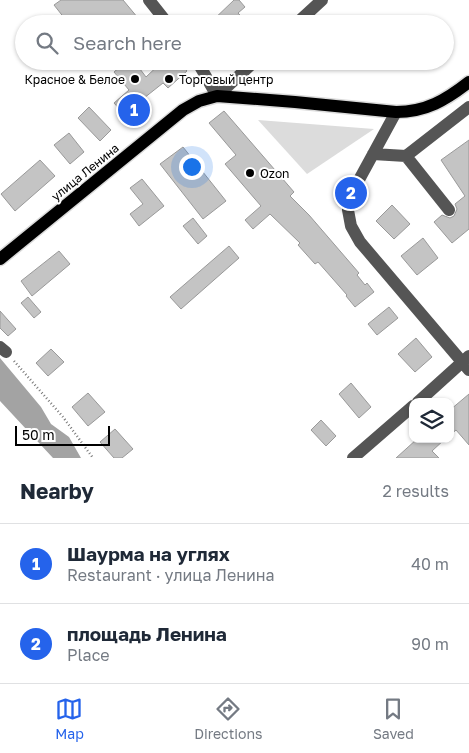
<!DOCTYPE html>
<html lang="en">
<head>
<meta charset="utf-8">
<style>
	:root { --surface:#fff; --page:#f2f2f3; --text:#1f2937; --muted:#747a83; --line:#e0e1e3; --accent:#2563eb }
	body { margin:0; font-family:"Golos Text",sans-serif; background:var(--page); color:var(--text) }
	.controls { position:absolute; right:15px; bottom:15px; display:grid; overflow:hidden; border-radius:10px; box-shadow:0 1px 4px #0004 }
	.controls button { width:45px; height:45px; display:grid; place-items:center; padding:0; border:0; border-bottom:1px solid var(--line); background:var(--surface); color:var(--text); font:25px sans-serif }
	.scale { position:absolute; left:15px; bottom:12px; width:95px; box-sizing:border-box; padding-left:5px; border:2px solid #000; border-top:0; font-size:14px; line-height:18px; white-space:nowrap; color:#000; -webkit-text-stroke:4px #fff; paint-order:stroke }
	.you { position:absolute; left:191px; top:166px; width:18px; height:18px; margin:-12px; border:4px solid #fff; border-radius:50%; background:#1a73e8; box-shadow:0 0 0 8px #1a73e833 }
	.badge { display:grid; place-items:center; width:32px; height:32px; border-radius:50%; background:var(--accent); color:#fff; font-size:16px; font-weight:700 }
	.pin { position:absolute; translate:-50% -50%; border:2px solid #fff; box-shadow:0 1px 5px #0006 }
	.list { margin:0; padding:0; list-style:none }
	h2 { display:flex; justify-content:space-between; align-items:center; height:65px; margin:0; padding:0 20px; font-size:21px }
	h2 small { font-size:16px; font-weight:400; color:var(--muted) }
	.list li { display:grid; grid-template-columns:32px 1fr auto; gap:15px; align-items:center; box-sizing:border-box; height:80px; padding:0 20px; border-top:1px solid var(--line) }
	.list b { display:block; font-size:19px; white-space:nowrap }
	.list p { margin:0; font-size:16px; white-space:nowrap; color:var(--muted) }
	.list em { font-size:16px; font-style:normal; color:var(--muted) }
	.icon { flex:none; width:28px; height:28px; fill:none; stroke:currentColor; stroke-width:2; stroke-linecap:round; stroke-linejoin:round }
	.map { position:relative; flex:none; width:469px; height:458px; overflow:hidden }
	.search { position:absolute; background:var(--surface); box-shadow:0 1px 4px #0004; left:15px; right:15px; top:15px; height:55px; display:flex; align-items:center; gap:12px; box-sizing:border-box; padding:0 18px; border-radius:28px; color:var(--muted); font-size:19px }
	.sheet { height:225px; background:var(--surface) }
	nav { display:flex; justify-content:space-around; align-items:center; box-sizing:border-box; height:70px; border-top:1px solid var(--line); background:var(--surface); font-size:14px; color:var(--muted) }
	nav a { display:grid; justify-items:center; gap:2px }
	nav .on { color:var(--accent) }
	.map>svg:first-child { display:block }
	.green { fill:#dcdcdc }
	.water { fill:#a3a3a3 }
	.building { fill:#c4c4c4; stroke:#999 }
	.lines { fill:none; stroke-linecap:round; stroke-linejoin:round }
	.major-casing { stroke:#dbdbdb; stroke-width:15 }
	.path { stroke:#777; stroke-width:2.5; stroke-dasharray:1 2.5; stroke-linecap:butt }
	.minor { stroke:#555; stroke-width:12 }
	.major { stroke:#000; stroke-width:12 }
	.poi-dot { fill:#000; stroke:#fff; stroke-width:2 }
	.labels { text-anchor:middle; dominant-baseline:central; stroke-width:4; stroke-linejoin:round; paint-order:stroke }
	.poi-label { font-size:12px; fill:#000; stroke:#fff; text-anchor:start }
	.street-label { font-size:12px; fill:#000; stroke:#fff }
</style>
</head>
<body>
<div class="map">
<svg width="469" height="458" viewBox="0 0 469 458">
	<rect width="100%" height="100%" fill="#fff"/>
	<path class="green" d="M258,120L374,129L307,174Z"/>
	<path class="water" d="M0,358L41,407L51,424L69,437L81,458H53L0,401Z"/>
	<path class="building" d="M61,0H123L143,24H69L54,5Z
		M234,0H239L245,7L238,13L248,24H209Z
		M127,61H134L146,77L163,61H178L187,71L168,88L163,83L139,102L146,109L131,122L114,103L129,90L114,72Z
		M89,107L111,130L100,141L78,118Z
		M224,111L294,192L290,196L309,215L359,273L357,275L365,285L367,283L374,292L355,307L346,296L347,295L318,262L315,264L298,245L300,243L270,214L253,229L245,220L261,206L225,164L236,155L209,123Z
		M69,133L84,152L70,164L54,145Z
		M469,140V229L452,243L434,222L442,215L450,218L454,216L457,209L455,204L465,196L441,160Z
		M183,147L226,201L203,219L160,164Z
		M40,160L55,176L15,211L1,194Z
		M142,179L164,206L139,226L130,214L143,204L130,188Z
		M392,205L410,224L394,239L376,221Z
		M193,218L207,236L198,244L183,226Z
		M423,238L438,258L417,275L401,256Z
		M229,246L239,258L181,309L170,297Z
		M59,251L70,264L32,296L21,281Z
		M28,297L41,312L34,318L21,303Z
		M389,307L398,318L377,335L368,324Z
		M0,311L16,329L8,336L0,328Z
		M416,338L432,357L415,372L398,354Z
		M51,349L64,362L48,376L36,363Z
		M351,383L371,407L359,418L339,394Z
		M88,393L105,412L88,426L72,407Z
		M469,394V445L456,430L450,435V410Z
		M321,420L336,436L326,446L311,430Z
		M115,429L133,449L122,458H114L100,442Z
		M417,439H445L432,451L439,458H396Z"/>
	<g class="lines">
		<g class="major-casing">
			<path id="major" d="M0,259L183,110L199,101L217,96L295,102L396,112C426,112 446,100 469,82"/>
		</g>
		<path class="path" d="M14,361L63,417L93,458"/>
		<path class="minor" d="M149,0L168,24
			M296,24L322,0
			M197,61L217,96L255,61
			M396,112L354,189L348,210L351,226L360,242L469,370
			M373,154L406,156L449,210
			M406,156L469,107
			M0,347L6,352
			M418,402L469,356
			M353,458L413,406"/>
		<use href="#major" class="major"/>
	</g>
	<g class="poi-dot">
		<circle cx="135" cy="79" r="5"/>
		<circle cx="169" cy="79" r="5"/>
		<circle cx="250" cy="173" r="5"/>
	</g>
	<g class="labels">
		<g class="poi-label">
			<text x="125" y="79" text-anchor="end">Красное &amp; Белое</text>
			<text x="179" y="79">Торговый центр</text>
			<text x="260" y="173">Ozon</text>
		</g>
		<g class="street-label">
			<text transform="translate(85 172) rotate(-39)">улица Ленина</text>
		</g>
	</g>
</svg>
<div class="controls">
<button><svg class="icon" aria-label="layers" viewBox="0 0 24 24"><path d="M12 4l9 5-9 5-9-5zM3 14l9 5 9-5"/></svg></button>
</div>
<div class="scale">50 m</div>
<div class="you"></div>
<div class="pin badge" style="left:134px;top:110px">1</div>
<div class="pin badge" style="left:351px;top:193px">2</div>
<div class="search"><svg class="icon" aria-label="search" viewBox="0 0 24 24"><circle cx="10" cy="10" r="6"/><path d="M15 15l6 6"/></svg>Search here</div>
</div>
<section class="sheet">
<h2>Nearby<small>2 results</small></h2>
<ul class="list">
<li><span class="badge">1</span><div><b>Шаурма на углях</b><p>Restaurant · улица Ленина</p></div><em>40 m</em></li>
<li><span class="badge">2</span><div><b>площадь Ленина</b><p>Place</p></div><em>90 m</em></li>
</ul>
</section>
<nav>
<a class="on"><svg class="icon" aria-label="map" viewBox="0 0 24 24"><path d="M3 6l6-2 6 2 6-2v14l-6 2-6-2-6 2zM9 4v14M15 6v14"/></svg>Map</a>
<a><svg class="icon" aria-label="directions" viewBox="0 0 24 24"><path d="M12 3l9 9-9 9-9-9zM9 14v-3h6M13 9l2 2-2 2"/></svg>Directions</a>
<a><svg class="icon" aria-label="saved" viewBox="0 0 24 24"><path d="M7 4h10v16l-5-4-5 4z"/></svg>Saved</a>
</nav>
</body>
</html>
